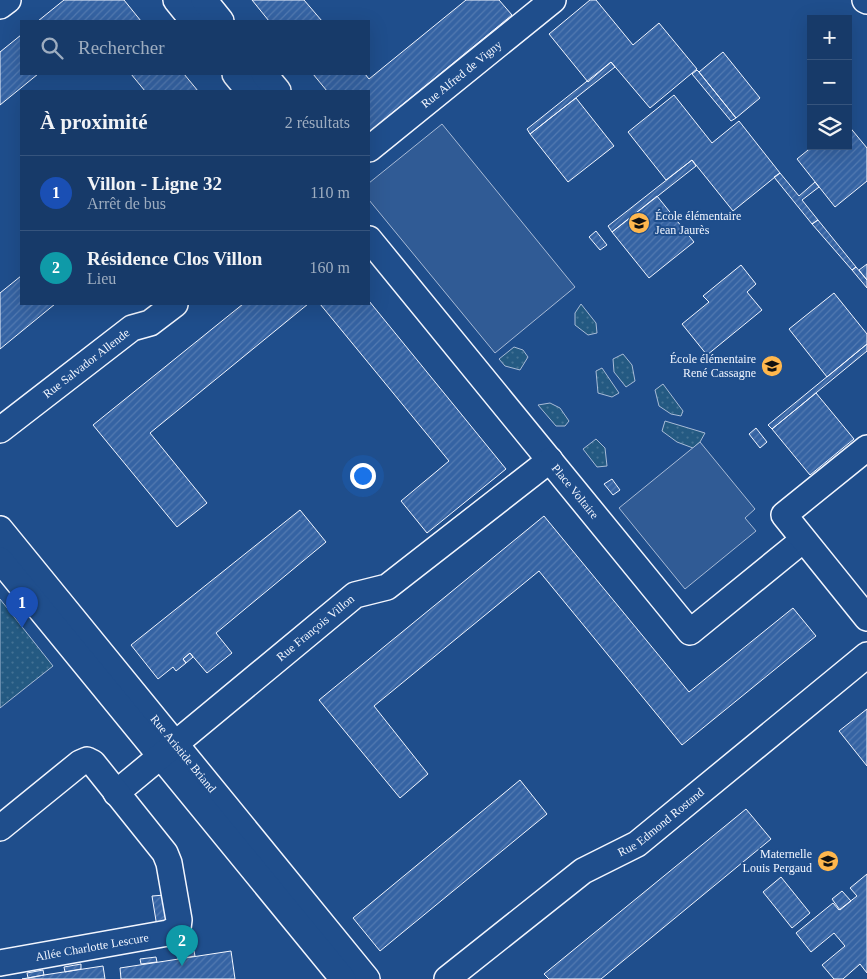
<!DOCTYPE html>
<html lang="fr">
<head>
<meta charset="utf-8">
<style>
	:root { --surface:#173a69; --page:#244571; --text:#f1f3f6; --muted:#9eadc0; --line:#36547d; --accent:#90b9f0 }
	body { margin:0; font-family:Georgia,serif; background:var(--page); color:var(--text) }
	.controls { position:absolute; right:15px; top:15px; display:grid; overflow:hidden; border-radius:0px; box-shadow:0 5px 20px #0002 }
	.controls button { width:45px; height:45px; display:grid; place-items:center; padding:0; border:0; border-bottom:1px solid var(--line); background:var(--surface); color:var(--text); font:25px sans-serif }
	.you { position:absolute; left:362px; top:475px; width:18px; height:18px; margin:-12px; border:4px solid #fff; border-radius:50%; background:#1a73e8; box-shadow:0 0 0 8px #1a73e833 }
	.badge { display:grid; place-items:center; width:32px; height:32px; border-radius:50%; background:var(--accent); color:#fff; font-size:16px; font-weight:700 }
	.pin { position:absolute; translate:-50% -41px; filter:drop-shadow(0 1px 2px #0008) }
	.pin::after { content:''; position:absolute; top:26px; width:18px; height:15px; background:inherit; clip-path:polygon(0 0,100% 0,50% 100%) }
	.list { margin:0; padding:0; list-style:none }
	h2 { display:flex; justify-content:space-between; align-items:center; height:65px; margin:0; padding:0 20px; font-size:21px }
	h2 small { font-size:16px; font-weight:400; color:var(--muted) }
	.list li { display:grid; grid-template-columns:32px 1fr auto; gap:15px; align-items:center; box-sizing:border-box; height:75px; padding:0 20px; border-top:1px solid var(--line) }
	.list b { display:block; font-size:19px; white-space:nowrap }
	.list p { margin:0; font-size:16px; white-space:nowrap; color:var(--muted) }
	.list em { font-size:16px; font-style:normal; color:var(--muted) }
	.icon { flex:none; width:28px; height:28px; fill:none; stroke:currentColor; stroke-width:2; stroke-linecap:round; stroke-linejoin:round }
	.map { position:relative; flex:none; width:867px; height:979px; overflow:hidden }
	.search { position:absolute; background:var(--surface); box-shadow:0 5px 20px #0002; left:20px; top:20px; width:350px; height:55px; display:flex; align-items:center; gap:12px; box-sizing:border-box; padding:0 18px; border-radius:0px; color:var(--muted); font-size:19px }
	.panel { position:absolute; background:var(--surface); box-shadow:0 5px 20px #0002; left:20px; top:90px; width:350px; height:215px; border-radius:0px }
	.map>svg:first-child { display:block }
	.grass { fill:url(#grass-dots); stroke:#a8bbd7 }
	.parking { fill:#305b95; stroke:#a8bbd7 }
	.building { fill:url(#building-hatch); stroke:#f2f6ff }
	.lines { fill:none; stroke-linecap:round; stroke-linejoin:round }
	.minor-casing { stroke:#f2f6ff; stroke-width:28 }
	.minor { stroke:#1f4e8c; stroke-width:25 }
	.labels { text-anchor:middle; dominant-baseline:central; stroke-width:4; stroke-linejoin:round; paint-order:stroke }
	.street-label { font-size:12px; fill:#f2f6ff; stroke:#1f4e8c }
	.poi-label { font-size:12px; fill:#f2f6ff; stroke:#1f4e8c; text-anchor:end }
</style>
</head>
<body>
<div class="map">
<svg width="867" height="979" viewBox="0 0 867 979">
	<defs>
		<pattern id="grass-dots" width="8" height="8" patternUnits="userSpaceOnUse" patternTransform="scale(1.25)"><rect width="8" height="8" fill="#245a82"/><path d="M2 2h.1M6 6h.1" fill="none" stroke="#447295" stroke-width="1.8" stroke-linecap="round"/></pattern>
		<pattern id="building-hatch" width="6" height="6" patternUnits="userSpaceOnUse" patternTransform="scale(1.25)"><rect width="6" height="6" fill="#3563a3"/><path d="M-1 1l2-2M0 6l6-6M5 7l2-2" fill="none" stroke="#537ab1"/></pattern>
	</defs>
	<rect width="100%" height="100%" fill="#1f4e8c"/>
	<path class="grass" d="M581,304L596,323L597,333L588,335L575,325V313Z
		M514,347L523,350L528,357L520,370L505,366L499,359Z
		M623,354L632,365L635,381L626,387L614,372L613,359Z
		M602,368L619,393L612,397L598,393L596,371Z
		M663,384L683,411L681,416L671,414L659,406L655,390Z
		M550,403L560,408L569,421L565,426H556L538,405Z
		M665,421L705,433L700,442L693,448L677,442L662,431Z
		M596,439L605,448L607,466L597,467L583,449Z
		M0,599L53,666L0,708Z"/>
	<path class="parking" d="M442,124L575,287L495,353L369,200V183Z
		M700,442L755,509L745,518L756,531L685,589L619,508Z"/>
	<path class="building" d="M64,0H124L141,21H38Z
		M252,0H304L322,21H269Z
		M466,0H499L512,15L369,132V91H327L313,74H365L369,79Z
		M590,0H596L633,45L659,23L697,69L650,108L611,62L588,82L549,34Z
		M21,35V74H38L0,105V52Z
		M723,52L760,98L736,118L699,72Z
		M611,62L615,67L530,134L527,129Z
		M697,70L699,72L736,118L731,121L692,74Z
		M131,74H184L198,91H145Z
		M674,95L712,143L739,121L780,173L733,211L692,160L666,180L628,132Z
		M576,98L614,146L568,182L530,134Z
		M848,125L867,148V181L835,207L797,159L813,146H848Z
		M692,160L696,166L612,232L608,226Z
		M780,173L799,196L815,182L819,187L802,200L818,220L812,224L774,177Z
		M657,196L694,242L649,278L612,232Z
		M818,220L856,267L852,270L812,224Z
		M596,231L607,245L600,250L589,237Z
		M867,264V280L859,270Z
		M741,265L756,284L747,292L762,310L707,355L682,324L709,302L703,296Z
		M856,267L867,280V288L852,270Z
		M21,276V304H55L0,349V293Z
		M834,293L867,334V344L827,377L789,329Z
		M369,301L506,469L427,533L401,501L449,461L320,304H369Z
		M243,304H308L150,433L207,503L177,527L93,425Z
		M867,344V351L772,429L768,425Z
		M816,393L854,439L810,475L772,429Z
		M756,428L767,442L760,448L749,434Z
		M612,479L620,490L613,495L604,484Z
		M300,510L326,542L216,633L232,653L207,673L190,653L183,659L186,663L176,671L173,667L158,679L131,645Z
		M544,516L689,692L793,608L816,636L682,745L539,571L374,706L428,774L400,798L319,700Z
		M190,653L193,657L186,663L183,659Z
		M867,709V766L839,731Z
		M520,780L547,814L380,951L353,918Z
		M746,809L771,839L601,979H549L544,974Z
		M867,874V973L860,964L843,979H834L822,965L845,946L834,933L811,952L796,933L833,903L839,910L857,896L850,888Z
		M781,877L810,913L792,928L763,892Z
		M842,891L851,901L840,910L832,899Z
		M165,895L170,925L157,927L152,896Z
		M194,951L195,956L178,959L177,954Z
		M231,951L235,979H121L120,968Z
		M156,957L157,962L141,964L140,959Z
		M81,964V969L65,972L64,967Z
		M103,966L105,979H22L44,975Z
		M43,970L44,975L28,978L27,973Z"/>
	<g class="lines">
		<g class="minor-casing">
			<g id="minor">
				<path d="M176,0L193,21"/>
				<path d="M204,0L221,21"/>
				<path d="M865,0L867,1"/>
				<path d="M0,6L8,0"/>
				<path d="M235,74L249,91"/>
				<path d="M264,74L278,91"/>
				<path id="s1" d="M369,149L553,0"/>
				<path id="s2" d="M369,239L690,632L803,540"/>
				<path id="s3" d="M0,430L132,328L150,323L175,304"/>
				<path d="M867,448L784,515L867,618"/>
				<path id="s4" d="M0,529L367,979"/>
				<path d="M0,560L343,979"/>
				<path id="s5" d="M116,793L355,595L387,587L550,460"/>
				<path d="M0,828L80,763L87,760L93,763L165,853L169,863L179,920L178,928L168,933L0,963"/>
				<path id="s6" d="M447,979L583,871L637,844L867,655"/>
			</g>
		</g>
		<use href="#minor" class="minor"/>
	</g>
	<defs>
		<g id="school-disc" transform="scale(1.125)"><circle r="9.5" fill="#ffb74d" stroke="#1f4e8c"/><path d="M0-5L7-2L0 1L-7-2ZM-4 1L0 2.5L4 1V4Q0 6-4 4Z" fill="#111"/></g>
	</defs>
	<g fill-rule="evenodd">
		<use href="#school-disc" x="639" y="223"/>
		<use href="#school-disc" x="772" y="366"/>
		<use href="#school-disc" x="828" y="861"/>
	</g>
	<g class="labels">
		<g class="street-label">
			<text stroke="none"><textPath href="#s1" startOffset="119">Rue Alfred de Vigny</textPath></text>
			<text stroke="none"><textPath href="#s3" startOffset="109">Rue Salvador Allende</textPath></text>
			<text stroke="none"><textPath href="#s2" startOffset="326">Place Voltaire</textPath></text>
			<text stroke="none"><textPath href="#s5" startOffset="259">Rue François Villon</textPath></text>
			<text stroke="none"><textPath href="#s4" startOffset="290">Rue Aristide Briand</textPath></text>
			<text stroke="none"><textPath href="#s6" startOffset="266">Rue Edmond Rostand</textPath></text>
			<text transform="translate(92 947) rotate(-10)">Allée Charlotte Lescure</text>
		</g>
		<g class="poi-label">
			<text x="655" y="216" text-anchor="start">École élémentaire<tspan x="655" dy="14">Jean Jaurès</tspan></text>
			<text x="756" y="359">École élémentaire<tspan x="756" dy="14">René Cassagne</tspan></text>
			<text x="812" y="854">Maternelle<tspan x="812" dy="14">Louis Pergaud</tspan></text>
		</g>
	</g>
</svg>
<div class="controls">
<button>+</button>
<button>−</button>
<button><svg class="icon" aria-label="layers" viewBox="0 0 24 24"><path d="M12 4l9 5-9 5-9-5zM3 14l9 5 9-5"/></svg></button>
</div>
<div class="you"></div>
<div class="pin badge" style="left:22px;top:628px;background:#1a4fb4">1</div>
<div class="pin badge" style="left:182px;top:966px;background:#0f9aa8">2</div>
<div class="search"><svg class="icon" aria-label="search" viewBox="0 0 24 24"><circle cx="10" cy="10" r="6"/><path d="M15 15l6 6"/></svg>Rechercher</div>
<section class="panel">
<h2>À proximité<small>2 résultats</small></h2>
<ul class="list">
<li><span class="badge" style="background:#1a4fb4">1</span><div><b>Villon - Ligne 32</b><p>Arrêt de bus</p></div><em>110 m</em></li>
<li><span class="badge" style="background:#0f9aa8">2</span><div><b>Résidence Clos Villon</b><p>Lieu</p></div><em>160 m</em></li>
</ul>
</section>
</div>
</body>
</html>
